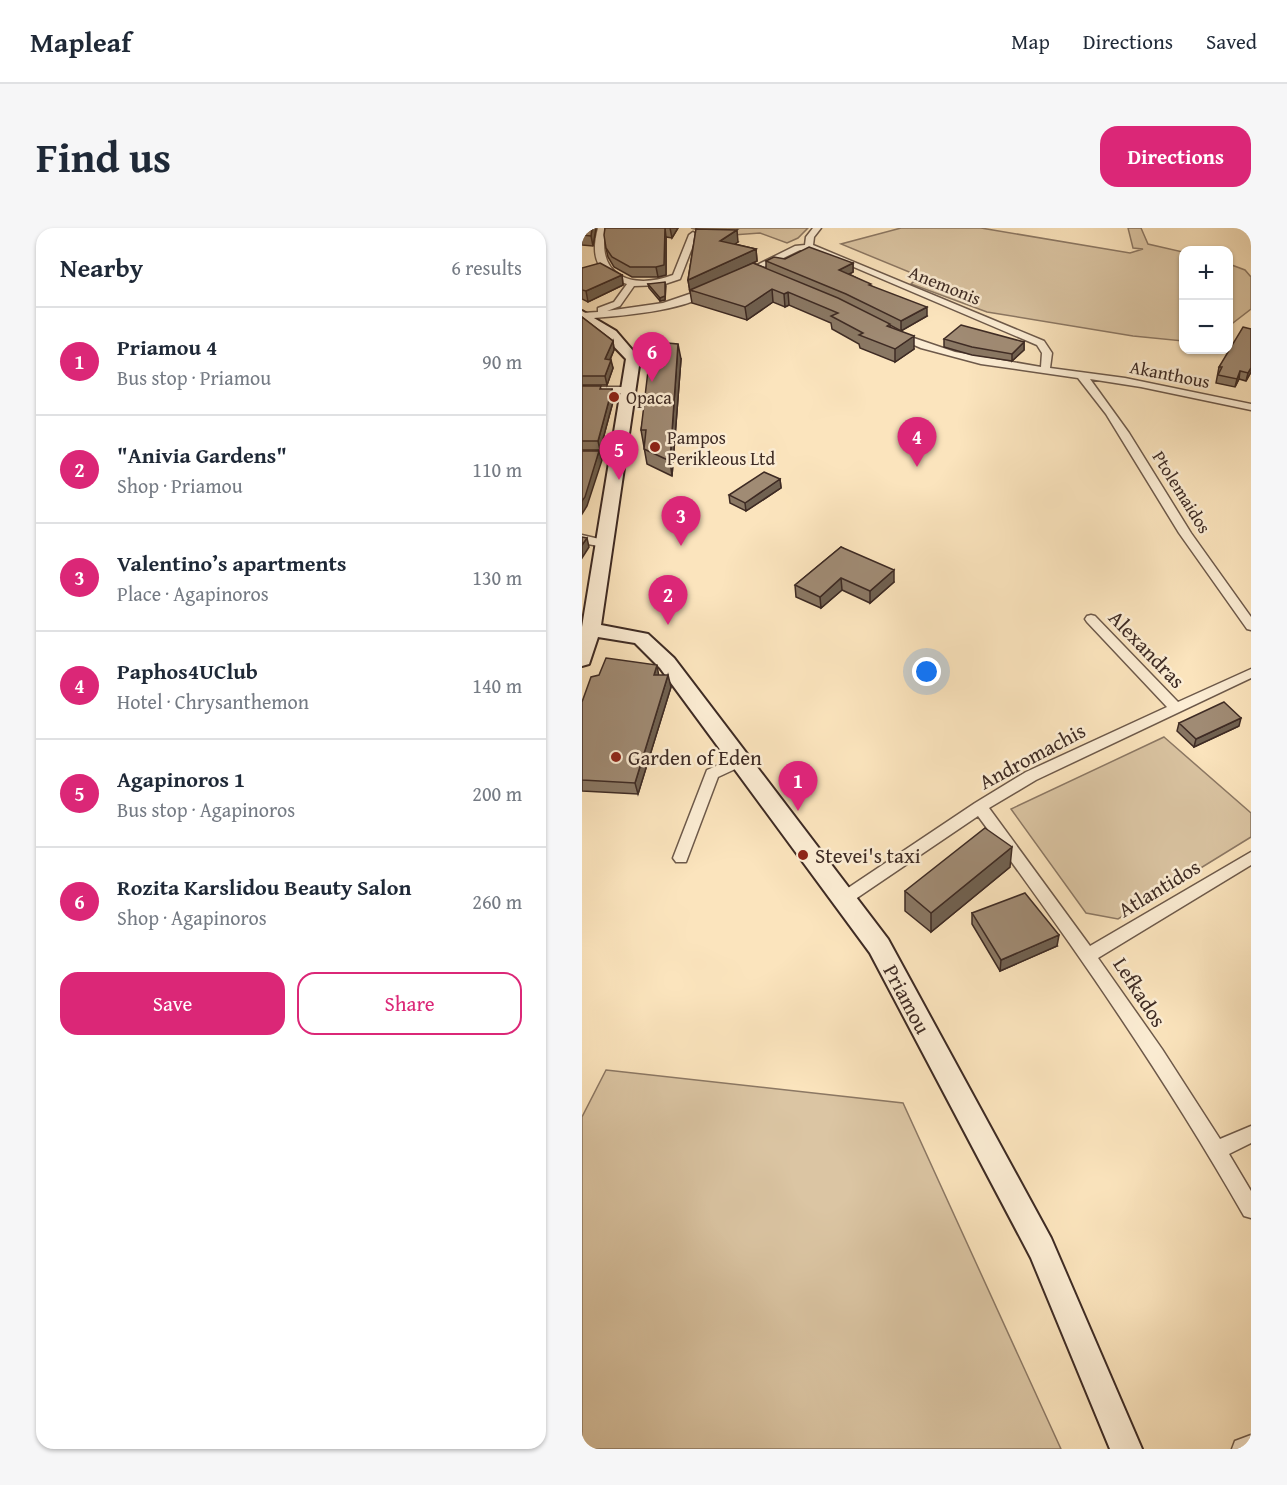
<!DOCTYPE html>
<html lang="en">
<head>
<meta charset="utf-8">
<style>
	:root { --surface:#fff; --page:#f6f6f7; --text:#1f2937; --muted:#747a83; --line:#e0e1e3; --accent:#db2777 }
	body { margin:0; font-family:"Gentium Book Plus",serif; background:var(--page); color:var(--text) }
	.controls { position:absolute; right:18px; top:18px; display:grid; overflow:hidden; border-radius:12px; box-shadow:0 2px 4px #0004 }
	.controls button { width:54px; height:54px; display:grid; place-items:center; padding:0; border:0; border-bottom:2px solid var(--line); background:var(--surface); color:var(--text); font:30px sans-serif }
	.you { position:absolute; left:345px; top:444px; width:21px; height:21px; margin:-15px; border:4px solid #fff; border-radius:50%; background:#1a73e8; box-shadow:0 0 0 9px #1a73e833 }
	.badge { display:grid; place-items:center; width:39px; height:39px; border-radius:50%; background:var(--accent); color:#fff; font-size:20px; font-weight:700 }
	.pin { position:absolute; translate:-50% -50px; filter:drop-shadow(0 2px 3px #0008) }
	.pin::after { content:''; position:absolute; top:32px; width:21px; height:18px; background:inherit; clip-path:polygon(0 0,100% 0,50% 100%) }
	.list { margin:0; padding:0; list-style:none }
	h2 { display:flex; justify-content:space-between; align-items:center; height:78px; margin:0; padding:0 24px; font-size:26px }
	h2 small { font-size:20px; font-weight:400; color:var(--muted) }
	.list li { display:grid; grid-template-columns:39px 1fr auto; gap:18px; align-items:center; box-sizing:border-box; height:108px; padding:0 24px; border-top:2px solid var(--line) }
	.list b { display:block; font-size:22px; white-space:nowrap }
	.list p { margin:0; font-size:20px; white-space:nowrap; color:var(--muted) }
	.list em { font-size:20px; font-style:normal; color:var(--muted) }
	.actions { display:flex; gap:12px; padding:18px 24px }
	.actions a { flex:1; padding:14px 0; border:2px solid var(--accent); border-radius:18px; text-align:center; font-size:21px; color:var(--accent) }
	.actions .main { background:var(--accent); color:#fff }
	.map { position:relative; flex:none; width:669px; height:1221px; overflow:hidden; border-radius:18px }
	header { display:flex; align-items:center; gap:36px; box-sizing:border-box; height:84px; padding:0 30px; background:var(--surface); border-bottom:2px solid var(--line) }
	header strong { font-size:28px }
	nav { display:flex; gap:33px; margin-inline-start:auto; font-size:21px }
	.intro { display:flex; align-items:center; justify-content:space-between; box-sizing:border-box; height:144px; padding:0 36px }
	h1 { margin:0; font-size:42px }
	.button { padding:15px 27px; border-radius:18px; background:var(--accent); color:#fff; font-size:21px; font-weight:700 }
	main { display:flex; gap:36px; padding:0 36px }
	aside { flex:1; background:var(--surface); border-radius:18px; box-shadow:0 2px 4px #0004 }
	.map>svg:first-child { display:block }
	.green { fill:#dbc5a3; stroke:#8c7864; stroke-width:1.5 }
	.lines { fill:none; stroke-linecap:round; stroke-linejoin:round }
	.street-casing { stroke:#6d594a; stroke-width:3 }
	.secondary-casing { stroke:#3e2b24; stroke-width:4 }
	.street { fill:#fcedd4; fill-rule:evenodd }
	.secondary { fill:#fcedd4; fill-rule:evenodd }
	.wall { fill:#8a7864; stroke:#3e2b24; stroke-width:1.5 }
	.shaded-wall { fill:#706151; stroke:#3e2b24; stroke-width:1.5 }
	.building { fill:#a08b74; stroke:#3e2b24; stroke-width:1.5 }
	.poi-dot { fill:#8f2418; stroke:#fcedd4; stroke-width:2 }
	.labels { text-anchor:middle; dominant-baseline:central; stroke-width:5; stroke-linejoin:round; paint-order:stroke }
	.far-street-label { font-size:18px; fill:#3e2b24; stroke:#fcedd4 }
	.far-poi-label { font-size:18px; fill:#3e2b24; stroke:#fcedd4; text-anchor:start }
	.street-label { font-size:21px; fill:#3e2b24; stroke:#fcedd4 }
	.poi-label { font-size:21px; fill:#3e2b24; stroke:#fcedd4; text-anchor:start }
</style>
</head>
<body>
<header>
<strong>Mapleaf</strong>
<nav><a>Map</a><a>Directions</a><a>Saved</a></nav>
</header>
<div class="intro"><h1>Find us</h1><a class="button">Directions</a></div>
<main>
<aside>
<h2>Nearby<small>6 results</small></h2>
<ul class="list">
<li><span class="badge">1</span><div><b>Priamou 4</b><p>Bus stop · Priamou</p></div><em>90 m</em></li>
<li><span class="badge">2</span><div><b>&quot;Anivia Gardens&quot;</b><p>Shop · Priamou</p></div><em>110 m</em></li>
<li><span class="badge">3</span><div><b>Valentino’s apartments</b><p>Place · Agapinoros</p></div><em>130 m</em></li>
<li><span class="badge">4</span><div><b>Paphos4UClub</b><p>Hotel · Chrysanthemon</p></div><em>140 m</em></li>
<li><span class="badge">5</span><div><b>Agapinoros 1</b><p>Bus stop · Agapinoros</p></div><em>200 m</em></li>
<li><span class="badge">6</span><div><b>Rozita Karslidou Beauty Salon</b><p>Shop · Agapinoros</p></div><em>260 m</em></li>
</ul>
<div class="actions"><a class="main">Save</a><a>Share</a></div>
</aside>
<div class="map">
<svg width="669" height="1221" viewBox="0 0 669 1221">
	<rect width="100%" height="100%" fill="#fbe4bd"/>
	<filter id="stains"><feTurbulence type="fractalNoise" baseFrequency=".00333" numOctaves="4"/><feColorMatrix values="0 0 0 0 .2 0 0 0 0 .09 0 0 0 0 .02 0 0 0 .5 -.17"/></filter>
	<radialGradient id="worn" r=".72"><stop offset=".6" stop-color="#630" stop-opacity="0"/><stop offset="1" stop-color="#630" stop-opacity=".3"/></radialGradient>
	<path class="green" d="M109,0H226L216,10L205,15L178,5L137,8Z
		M319,0H399L548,25L561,21L551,20L546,0H559L566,16L601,24V113L551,108L405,84L329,56L337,48L259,16Z
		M647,36L663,42L669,49V81L647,98Z
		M582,509L669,585V609L536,691L504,685L429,581Z
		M24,842L321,875L479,1221H0V889Z"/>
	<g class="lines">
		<g class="street-casing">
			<path id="street" d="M16,0H24C13,49 51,62 91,47L107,7L111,4L115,7L98,51L80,57L52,58L38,78L25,83L81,75L128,59L132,62C105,84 35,88 0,91V85L16,84V80L32,74L45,56C15,46 8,30 16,0Z
				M231,0H239L232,9L231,17L462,113L470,125L468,140L543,150L669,176V182L559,159L508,151L547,205L609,305L669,389V402L665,401L597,305L524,186L496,150L399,136L339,120L309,107L314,104L373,124L459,139L460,125L455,117L232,22H218L164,48L157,46L213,18L223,17L224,9Z
				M0,159H46L51,162L46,165H0Z
				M0,224H37L42,227L37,230H0Z
				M0,307L26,313L28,315L22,319L0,315Z
				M509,387L513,388L596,474L669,441V450L454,552L407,580L508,718L669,624V637L516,730L580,821L638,911L669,898V915L647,926L669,963V990L662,988C582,848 491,717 396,588L269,674L263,676L257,674L255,670L257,666L393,575L444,544L585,479L505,394L503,391L505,388Z
				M159,527L164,528L166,532L164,536L136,549L104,634H94L91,630L125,542Z
				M669,1207V1221H650L653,1213Z"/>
		</g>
		<g class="secondary-casing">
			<path id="secondary" d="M0,83L34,103L58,131L19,397L66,406L92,430L306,711L469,1010L560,1221H528L449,1030L288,725L78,440L53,415L16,409L7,436L0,438V399L44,131L23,109L0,93Z"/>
		</g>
		<use href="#street" class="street"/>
		<use href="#secondary" class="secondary"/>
	</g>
	<path class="wall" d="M0,0H14L11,18L0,17Z
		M23,0H96L90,10L84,9V47L76,49H50L32,39L26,29L24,20Z
		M114,1L156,14L153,16L174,21L175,33L171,35L184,40V33L203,31L271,35V44L267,46L345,88L319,103L308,97V99L332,121L313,134L278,120L277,116L250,101L249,95L207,77L203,79L191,74L165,92L110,75L106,52Z
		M0,40L40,47L41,57L6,74L0,71Z
		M66,56L84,58L83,72L78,73L67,60Z
		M0,89L31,113L32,122L28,132L31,140L25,157H0Z
		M669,101V144L664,153L657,151L653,159L634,155L637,139Z
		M362,111L442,114V122L430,133L390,127L362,119Z
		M99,131L90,248L65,236L59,202L70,143Z
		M0,158L19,161L32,170L18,222H0Z
		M198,251L199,260L164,283L148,275L147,267Z
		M259,319L312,354L288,375L260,362L239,380L214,369L213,357Z
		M89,459L56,566L0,563V474Z
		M597,495L657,498L612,519L595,503Z
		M428,639L349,704L323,683V663Z
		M390,685L475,718L418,743L390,696Z"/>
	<path class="shaded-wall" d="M10,0H14L11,18L9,8Z
		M83,0L84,9V47L76,49L74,39Z
		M88,0H96L90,10Z
		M155,2L156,14L140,25L138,13Z
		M174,21L175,33L111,63L108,62V64L106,52Z
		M271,35V44L258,51L257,42Z
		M40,47L41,57L6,74L4,63Z
		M83,54V72L78,73V70Z
		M190,61L191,74L165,92L163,79Z
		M206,64L207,77L203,79L202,66Z
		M345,79V88L319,103V93Z
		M332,108V121L313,134V121Z
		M31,113L32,122L24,140L23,131Z
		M442,114V122L430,133V126Z
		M96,116L99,131L90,248L88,233Z
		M29,132L31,140L25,157L23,148Z
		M669,140V144L664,153L666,145Z
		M658,143L657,151L653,159L655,151Z
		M30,161L32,170L18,222L16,213Z
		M17,223L20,232L5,278L0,286V273Z
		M198,251L199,260L164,283L163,275Z
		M5,310L7,319L0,330V317Z
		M312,342V354L288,375V363Z
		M259,350L260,362L239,380L238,369Z
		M75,437L77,449L72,447Z
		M86,447L89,459L56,566L53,555Z
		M659,490L657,498L612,519L614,511Z
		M430,619L428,639L349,704V685Z
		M477,707L475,718L418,743L419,732Z"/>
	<path class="building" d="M0,0H10L9,8L0,7Z
		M23,0H83L82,37L74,39H48L30,29L24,20L22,7Z
		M114,1L155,2L138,13L174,21L106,52Z
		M227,19L271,35L257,42L289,56L287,57L345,79L319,93L264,66L184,33L192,29L203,31Z
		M18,35L40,47L4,63L0,62V40Z
		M171,35L256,70L308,96L305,98L332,108L313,121L277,107L281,105L249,88L256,85L206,64L202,66L190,61L163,79L108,62Z
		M83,54V68L78,70L66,56Z
		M0,89L31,113L23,131L29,132L23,148H0Z
		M379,97L442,114L430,126L390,119L362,111Z
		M661,99L669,101V140L666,145L658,143L655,151L636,147L640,139H637Z
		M73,114L96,116L88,233L62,221L64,202H59L66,143H70Z
		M0,158H19L18,161H30L16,213H0Z
		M0,223H17L3,269L0,273Z
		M182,244L198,251L163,275L147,267Z
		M0,309L5,310L0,317Z
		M259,319L312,342L288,363L259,350L238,369L213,357Z
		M24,430L75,437L72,447H86L53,555L0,552V474L9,449L17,447Z
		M642,474L659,490L614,511L597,495Z
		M403,600L430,619L349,685L323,663Z
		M443,665L477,707L419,732L390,685Z"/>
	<g class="poi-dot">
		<circle cx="32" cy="169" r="6"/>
		<circle cx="73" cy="219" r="6"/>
		<circle cx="34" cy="529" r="6"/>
		<circle cx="221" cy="627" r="6"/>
	</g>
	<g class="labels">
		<g class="far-street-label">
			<text transform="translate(363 57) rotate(22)">Anemonis</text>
			<text transform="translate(588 146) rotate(11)">Akanthous</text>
			<text transform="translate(600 264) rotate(58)">Ptolemaidos</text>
		</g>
		<g class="far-poi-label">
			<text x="44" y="169">Opaca</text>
			<text x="85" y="209">Pampos<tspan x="85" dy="21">Perikleous Ltd</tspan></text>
		</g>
		<g class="street-label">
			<text transform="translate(565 421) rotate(46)">Alexandras</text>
			<text transform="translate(450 528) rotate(-28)">Andromachis</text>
			<text transform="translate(577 660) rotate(-31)">Atlantidos</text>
			<text transform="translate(558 764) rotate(57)">Lefkados</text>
			<text transform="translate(325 771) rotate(62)">Priamou</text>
		</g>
		<g class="poi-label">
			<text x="46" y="529">Garden of Eden</text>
			<text x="233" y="627">Stevei's taxi</text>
		</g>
	</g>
	<rect width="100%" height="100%" filter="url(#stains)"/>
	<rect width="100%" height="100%" fill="url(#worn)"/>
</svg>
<div class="controls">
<button>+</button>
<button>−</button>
</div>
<div class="you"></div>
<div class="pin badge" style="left:216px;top:583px">1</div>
<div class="pin badge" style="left:86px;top:397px">2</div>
<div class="pin badge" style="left:99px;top:318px">3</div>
<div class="pin badge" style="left:335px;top:239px">4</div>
<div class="pin badge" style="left:37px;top:252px">5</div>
<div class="pin badge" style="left:70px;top:154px">6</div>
</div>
</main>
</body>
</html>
